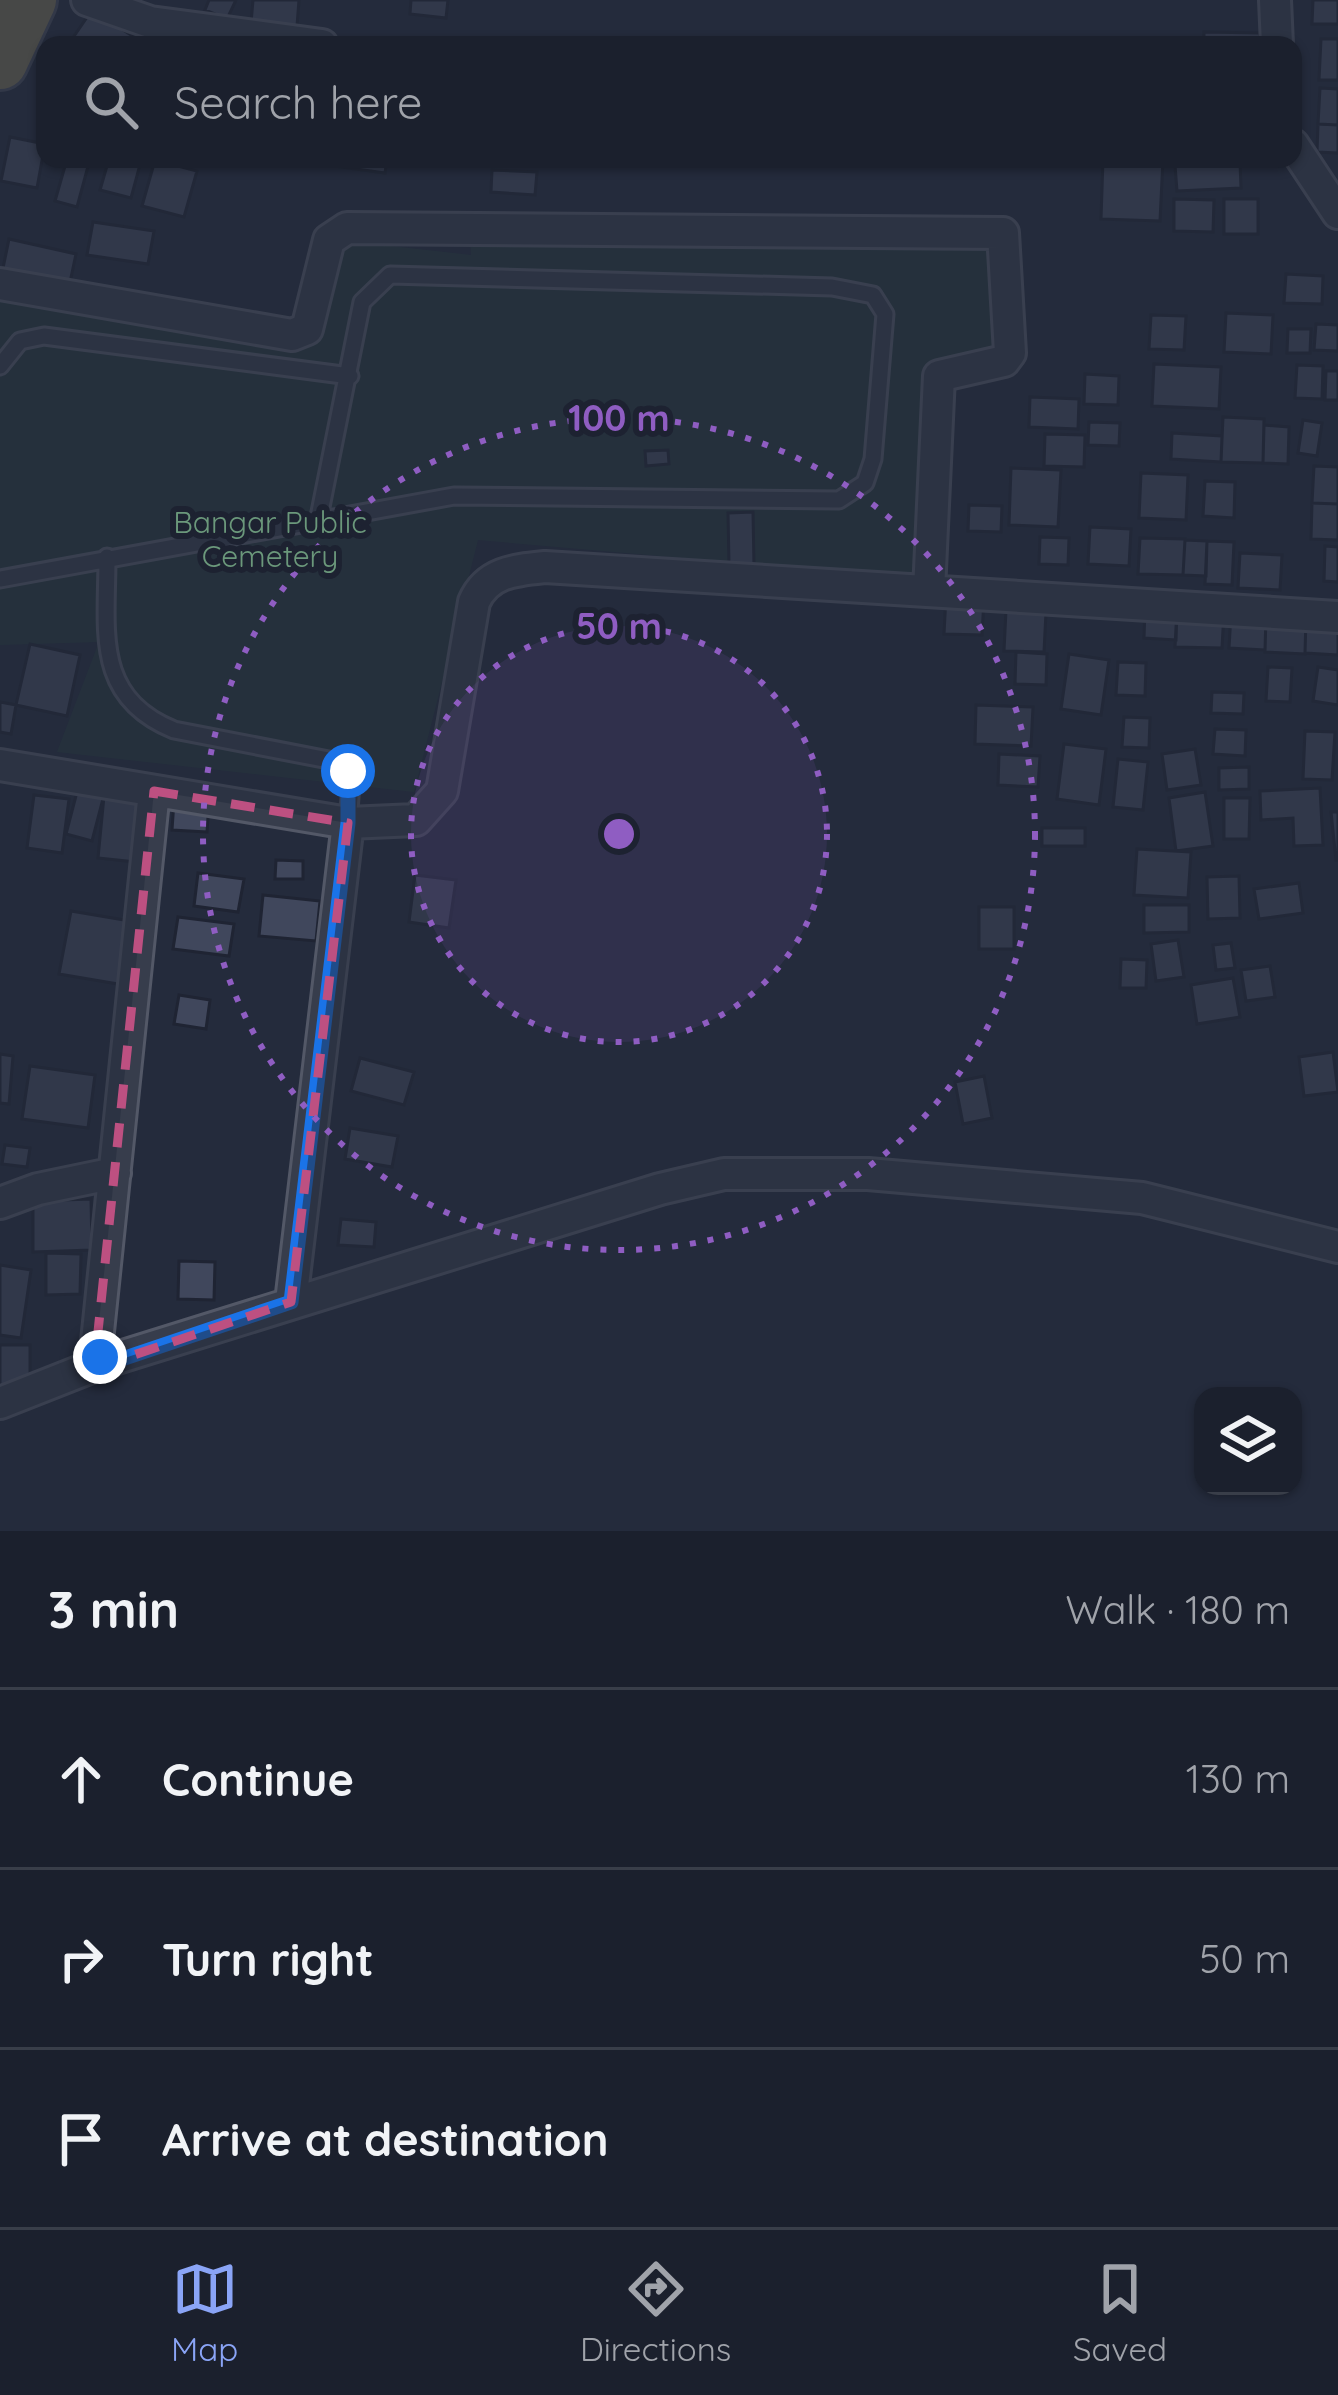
<!DOCTYPE html>
<html lang="en">
<head>
<meta charset="utf-8">
<style>
	:root { --surface:#1b202d; --page:#282d39; --text:#f1f3f6; --muted:#a0a3aa; --line:#393e49; --accent:#8aa4f6 }
	body { margin:0; font-family:Quicksand,sans-serif; background:var(--page); color:var(--text) }
	.controls { position:absolute; right:36px; bottom:36px; display:grid; overflow:hidden; border-radius:24px; box-shadow:0 3px 9px #0004 }
	.controls button { width:108px; height:108px; display:grid; place-items:center; padding:0; border:0; border-bottom:3px solid var(--line); background:var(--surface); color:var(--text); font:60px sans-serif }
	.stop { position:absolute; width:36px; height:36px; margin:-27px; border:9px solid #1a73e8; border-radius:50%; background:#fff }
	.stop.end { background:#1a73e8; border-color:#fff; box-shadow:0 3px 12px #0008 }
	.list { margin:0; padding:0; list-style:none }
	h2 { display:flex; justify-content:space-between; align-items:center; height:156px; margin:0; padding:0 48px; font-size:51px }
	h2 small { font-size:39px; font-weight:400; color:var(--muted) }
	.list li { display:grid; grid-template-columns:78px 1fr auto; gap:36px; align-items:center; box-sizing:border-box; height:180px; padding:0 48px; border-top:3px solid var(--line) }
	.list b { display:block; font-size:45px; white-space:nowrap }
	.list em { font-size:39px; font-style:normal; color:var(--muted) }
	.icon { flex:none; width:66px; height:66px; fill:none; stroke:currentColor; stroke-width:2; stroke-linecap:round; stroke-linejoin:round }
	.map { position:relative; flex:none; width:1338px; height:1531px; overflow:hidden }
	.search { position:absolute; background:var(--surface); box-shadow:0 3px 9px #0004; left:36px; right:36px; top:36px; height:132px; display:flex; align-items:center; gap:30px; box-sizing:border-box; padding:0 42px; border-radius:24px; color:var(--muted); font-size:45px }
	.sheet { height:696px; background:var(--surface) }
	nav { display:flex; justify-content:space-around; align-items:center; box-sizing:border-box; height:168px; border-top:3px solid var(--line); background:var(--surface); font-size:33px; color:var(--muted) }
	nav a { display:grid; justify-items:center; gap:6px }
	nav .on { color:var(--accent) }
	.map>svg:first-child { display:block }
	.green { fill:#26373d }
	.building { fill:#40475c; stroke:#1f2433; stroke-width:3 }
	.lines { fill:none; stroke-linecap:round; stroke-linejoin:round }
	.lane-casing { stroke:#535867; stroke-width:21 }
	.street-casing { stroke:#535867; stroke-width:36 }
	.highway-casing { stroke:#434857; stroke-width:60 }
	.lane { stroke:#373d4c; stroke-width:15 }
	.street { stroke:#373d4c; stroke-width:30 }
	.highway { stroke:#726b55; stroke-width:54 }
	.route { stroke:#1a73e8; stroke-width:15 }
	.marked { fill:none; stroke:#bd5081; stroke-width:9; stroke-dasharray:24 15; stroke-linejoin:round }
	.ring { fill:none; stroke:#8f5dc2; stroke-width:6; stroke-dasharray:6 12 }
	.labels { text-anchor:middle; dominant-baseline:central; stroke-width:12; stroke-linejoin:round; paint-order:stroke }
	.park-label { font-size:30px; fill:#6b987b; stroke:#1d2231 }
	.centre { fill:#8f5dc2; stroke:#1d2231; stroke-width:6 }
	.ring-label { font-size:36px; text-anchor:middle; font-weight:bold; fill:#8f5dc2; stroke:#1d2231; stroke-width:12; stroke-linejoin:round; paint-order:stroke }
</style>
</head>
<body>
<div class="map">
<svg width="1338" height="1531" viewBox="0 0 1338 1531">
	<rect width="100%" height="100%" fill="#242b3c"/>
	<path class="green" d="M470,236L995,241L992,356L926,372L922,579L478,540L414,792L57,752L99,642L0,645V295L309,344L338,240L471,255Z"/>
	<path class="building" d="M209,0H236L227,19L205,10Z
		M253,0H299L297,26L251,23Z
		M411,0H448L446,18L410,14Z
		M1313,0H1338V24H1312Z
		M92,10L134,37L128,45H68Z
		M1204,32L1260,33V45H1204Z
		M146,37L181,45H144Z
		M1321,39H1338V80H1319Z
		M1320,88L1338,89V125L1318,124Z
		M1318,124L1338,125V153L1317,152Z
		M10,137L45,144L37,188L1,181Z
		M67,159H90L77,207L55,201Z
		M109,159L141,161L131,198L100,190Z
		M335,159H387L385,173L334,166Z
		M1103,159H1163L1160,221L1101,219Z
		M155,160L197,171L184,217L142,206Z
		M1240,162L1241,188L1177,191L1175,165Z
		M492,170L537,172L535,195L491,192Z
		M1174,199L1214,200L1213,232L1174,231Z
		M1224,199H1258V234H1224Z
		M93,222L154,231L148,264L87,255Z
		M9,239L76,254L69,287L2,273Z
		M1286,274L1323,276L1322,304L1284,303Z
		M1226,313L1273,315L1271,354L1224,352Z
		M1151,315L1186,316L1184,350L1149,349Z
		M1316,324L1338,325V351L1314,350Z
		M1288,329H1311L1310,353H1287Z
		M1154,364L1221,367L1219,409L1152,406Z
		M1297,365L1323,366L1322,399L1295,398Z
		M1326,371H1338V400H1325Z
		M1085,374L1119,376L1118,405L1084,404Z
		M1030,397L1079,399L1078,429L1029,427Z
		M1223,417L1264,419L1263,463L1221,462Z
		M1303,420L1322,423L1317,456L1298,453Z
		M1089,422L1120,423L1119,446L1088,445Z
		M1264,425L1289,427L1288,464L1263,463Z
		M1172,433L1222,436L1221,462L1171,459Z
		M1045,434L1085,435L1084,467L1044,466Z
		M668,450L669,464L646,466L645,451Z
		M1314,466L1338,467V504L1312,503Z
		M1011,468L1061,470L1058,527L1009,525Z
		M1141,473L1188,475L1186,520L1139,518Z
		M1205,481L1235,482L1234,518L1203,516Z
		M1312,503L1338,504V540L1311,539Z
		M969,505L1002,506L1001,532L968,531Z
		M753,512L754,565L729,566L728,513Z
		M1090,527L1131,529L1129,566L1088,564Z
		M1040,537L1069,538L1068,565L1039,564Z
		M1140,538L1185,539L1183,575L1138,574Z
		M1185,540L1207,541L1206,576L1183,575Z
		M1207,541L1234,542L1232,585L1205,584Z
		M1325,546L1338,547V582L1324,581Z
		M1240,553L1282,555L1280,590L1238,588Z
		M946,596L984,598L982,635L944,634Z
		M1145,608L1177,609L1176,640L1144,638Z
		M1177,609L1224,611L1222,648L1175,647Z
		M1006,610L1046,612L1044,652L1004,651Z
		M1231,614L1266,616L1265,650L1229,648Z
		M1266,616L1306,618L1305,654L1265,652Z
		M1306,618L1338,619V655L1305,653Z
		M30,644L80,655L67,716L16,705Z
		M1016,652L1047,654L1046,685L1015,684Z
		M1069,654L1109,660L1101,715L1061,709Z
		M1118,662L1146,663L1145,696L1116,695Z
		M1268,667L1292,668L1290,702L1266,701Z
		M1318,667L1338,670V705L1313,701Z
		M1212,692L1244,693L1243,714L1211,713Z
		M0,702L16,705L11,734L0,732Z
		M976,705L1033,707L1031,746L975,744Z
		M1124,717L1150,718L1149,748L1122,747Z
		M1215,729L1246,730L1245,756L1213,754Z
		M1305,731L1335,732L1332,780L1303,779Z
		M1064,744L1106,749L1099,805L1057,799Z
		M1195,749L1201,785L1167,790L1162,754Z
		M999,754L1040,756L1038,787L998,785Z
		M1118,759L1148,762L1143,810L1113,807Z
		M1249,767V789L1219,790V768Z
		M78,788L104,795L92,841L66,834Z
		M1320,788L1323,845L1294,846L1293,818L1261,820L1260,791Z
		M1205,792L1213,846L1176,851L1169,798Z
		M34,795L69,799L62,853L27,848Z
		M104,796L142,800L136,862L98,858Z
		M1224,798H1250L1249,839H1224Z
		M174,801L209,802L207,832L172,830Z
		M1331,812H1338V860H1336Z
		M1042,828H1085V846H1042Z
		M1137,849L1191,852L1188,898L1134,895Z
		M276,860L303,861V879H275Z
		M198,873L244,879L238,912L194,906Z
		M415,875L456,880L449,928L409,922Z
		M1239,876L1240,918L1208,919L1207,877Z
		M1299,883L1303,913L1259,919L1254,889Z
		M263,895L320,901L316,941L259,936Z
		M1144,905H1189V932L1144,933Z
		M979,907H1014V949H979Z
		M71,911L136,922L124,985L59,974Z
		M178,917L234,924L229,956L173,949Z
		M1178,940L1184,977L1156,981L1151,944Z
		M1231,943L1235,968L1216,970L1213,945Z
		M1121,959L1147,960L1146,988H1120Z
		M1270,966L1275,997L1246,1001L1241,970Z
		M1233,978L1240,1017L1197,1024L1191,985Z
		M179,995L210,1000L206,1029L174,1024Z
		M1333,1052L1338,1092L1304,1096L1299,1057Z
		M0,1054L13,1056L9,1104L0,1103Z
		M360,1058L414,1072L404,1105L351,1091Z
		M30,1066L95,1075L88,1128L22,1119Z
		M984,1076L992,1118L963,1124L955,1082Z
		M350,1128L398,1136L392,1167L345,1159Z
		M5,1145L30,1148L27,1167L2,1164Z
		M91,1199L92,1250L33,1252V1201Z
		M341,1219L376,1222L374,1247L338,1245Z
		M46,1253L81,1254L80,1294L46,1295Z
		M179,1261L215,1262L214,1300L178,1299Z
		M0,1265L31,1270L21,1338L0,1335Z
		M0,1345H30V1387H0Z"/>
	<g class="lines">
		<g class="lane-casing">
			<path id="lane" d="M0,366L20,341L44,336L350,376
				M107,557C107,631 93,697 174,730L339,762L351,785L348,823
				M0,579L454,496L839,500L865,483L873,459L885,314L873,295L832,287L390,275L362,302L318,522"/>
		</g>
		<g class="street-casing">
			<path id="street" d="M87,0L150,22L322,45
				M1275,0L1277,45
				M1293,145L1338,213
				M0,284L292,335L307,329L329,240L347,228L1003,233L1010,353L1004,361L939,376L929,591
				M0,765L348,823L416,820L442,791L474,602C487,572 515,570 545,567L1338,617
				M154,791L96,1351L104,1362L660,1189L724,1174H868L1142,1198L1338,1247
				M0,1203L38,1189L115,1173
				M291,1302L348,823
				M0,1403L104,1362"/>
		</g>
		<g class="highway-casing">
			<path id="highway" d="M0,62L29,0"/>
		</g>
		<use href="#lane" class="lane"/>
		<use href="#street" class="street"/>
		<use href="#highway" class="highway"/>
	</g>
	<g class="lines">
		<path class="route" d="M100,1357L113,1362L291,1302L348,823V771"/>
	</g>
	<path d="M0 0H1338V1531H0ZM154,791L348,823L291,1302L113,1362L96,1351Z" fill="#242b3c" fill-opacity=".55" fill-rule="evenodd"/>
	<path class="marked" d="M154,791L348,823L291,1302L113,1362L96,1351Z"/>
	<circle cx="619" cy="834" r="208" fill="#8f5dc2" fill-opacity=".12"/>
	<g class="ring">
		<circle cx="619" cy="834" r="208"/>
		<circle cx="619" cy="834" r="416"/>
	</g>
	<g class="labels">
		<g class="park-label">
			<text x="270" y="522">Bangar Public<tspan x="270" dy="34">Cemetery</tspan></text>
		</g>
	</g>
	<circle cx="619" cy="834" r="18" class="centre"/>
	<g class="ring-label">
		<text x="619" y="431">100 m</text>
		<text x="619" y="639">50 m</text>
	</g>
</svg>
<div class="controls">
<button><svg class="icon" aria-label="layers" viewBox="0 0 24 24"><path d="M12 4l9 5-9 5-9-5zM3 14l9 5 9-5"/></svg></button>
</div>
<div class="stop" style="left:348px;top:771px"></div>
<div class="stop end" style="left:100px;top:1357px"></div>
<div class="search"><svg class="icon" aria-label="search" viewBox="0 0 24 24"><circle cx="10" cy="10" r="6"/><path d="M15 15l6 6"/></svg>Search here</div>
</div>
<section class="sheet">
<h2>3 min<small>Walk · 180 m</small></h2>
<ul class="list">
<li><svg class="icon" aria-label="ahead" viewBox="0 0 24 24"><path d="M12 20V5M6 11l6-6 6 6"/></svg><div><b>Continue</b></div><em>130 m</em></li>
<li><svg class="icon" aria-label="right" viewBox="0 0 24 24"><path d="M7 20v-9h11M14 6l5 5-5 5"/></svg><div><b>Turn right</b></div><em>50 m</em></li>
<li><svg class="icon" aria-label="arrive" viewBox="0 0 24 24"><path d="M6 21V4h12l-3 4 3 4H6"/></svg><div><b>Arrive at destination</b></div></li>
</ul>
</section>
<nav>
<a class="on"><svg class="icon" aria-label="map" viewBox="0 0 24 24"><path d="M3 6l6-2 6 2 6-2v14l-6 2-6-2-6 2zM9 4v14M15 6v14"/></svg>Map</a>
<a><svg class="icon" aria-label="directions" viewBox="0 0 24 24"><path d="M12 3l9 9-9 9-9-9zM9 14v-3h6M13 9l2 2-2 2"/></svg>Directions</a>
<a><svg class="icon" aria-label="saved" viewBox="0 0 24 24"><path d="M7 4h10v16l-5-4-5 4z"/></svg>Saved</a>
</nav>
</body>
</html>
